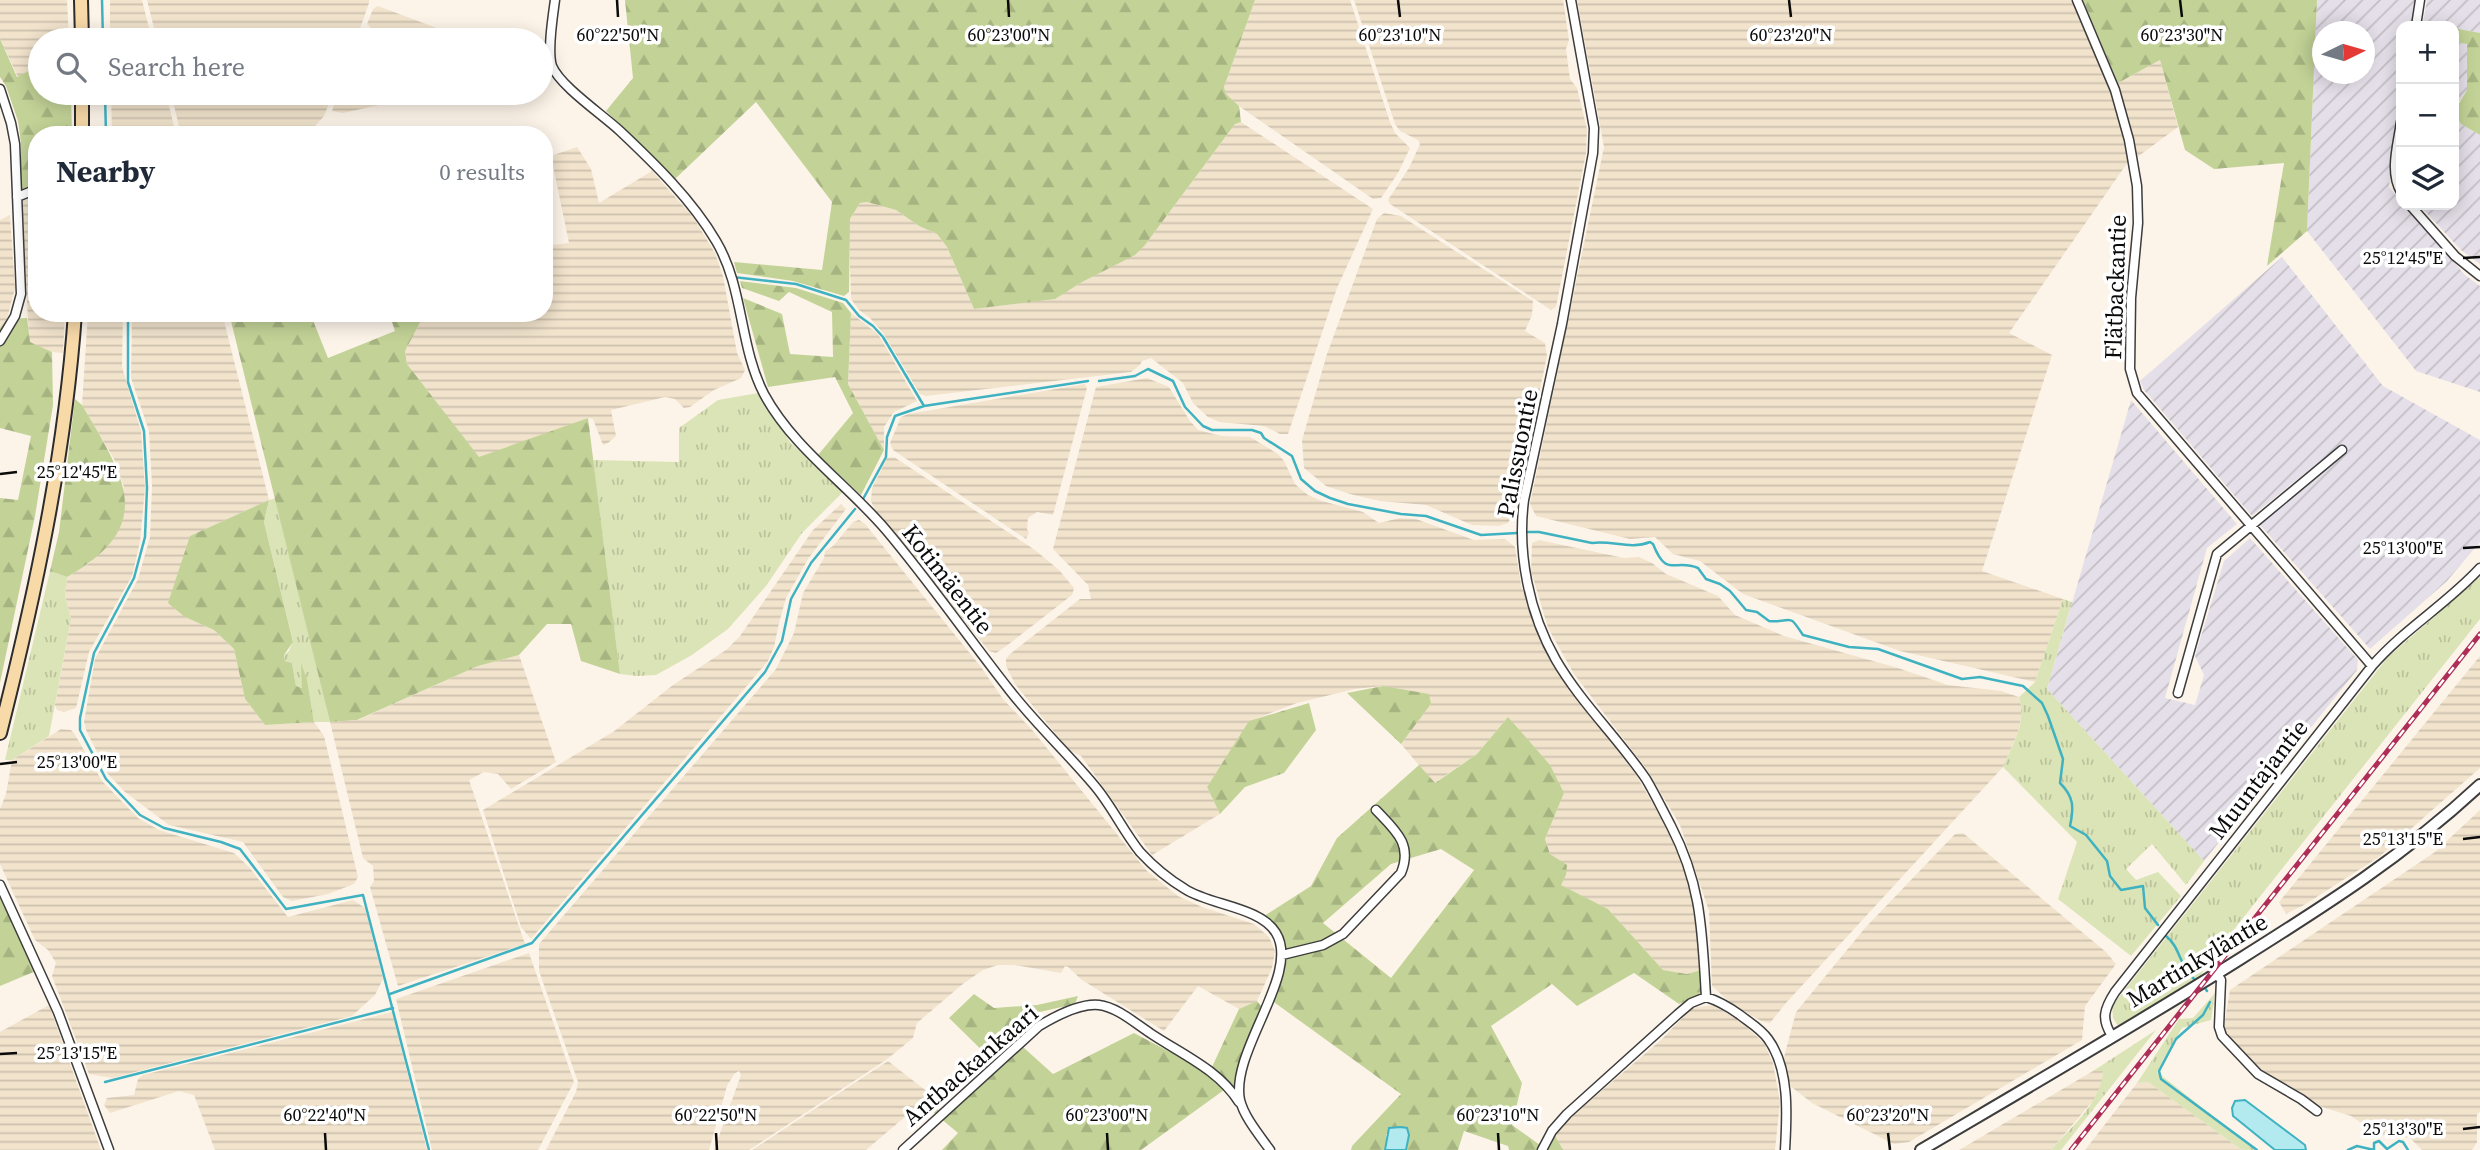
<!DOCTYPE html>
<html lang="en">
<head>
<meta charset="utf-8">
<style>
	:root { --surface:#fff; --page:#f2f2f3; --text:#1f2937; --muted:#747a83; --line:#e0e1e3 }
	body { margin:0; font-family:"Source Serif 4",serif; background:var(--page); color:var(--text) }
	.controls { position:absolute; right:21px; top:21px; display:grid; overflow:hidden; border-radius:14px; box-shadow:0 4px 18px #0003 }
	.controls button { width:63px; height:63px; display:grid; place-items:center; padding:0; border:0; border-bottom:2px solid var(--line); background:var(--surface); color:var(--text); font:35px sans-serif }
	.compass { position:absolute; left:2312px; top:21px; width:63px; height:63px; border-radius:50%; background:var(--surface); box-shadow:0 4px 18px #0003; rotate:85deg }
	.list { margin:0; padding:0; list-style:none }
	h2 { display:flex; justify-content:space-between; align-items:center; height:91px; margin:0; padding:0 28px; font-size:30px }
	h2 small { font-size:23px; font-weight:400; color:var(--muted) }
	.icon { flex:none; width:38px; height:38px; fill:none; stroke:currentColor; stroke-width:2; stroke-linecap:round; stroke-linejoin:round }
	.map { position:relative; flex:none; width:2480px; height:1150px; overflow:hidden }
	.search { position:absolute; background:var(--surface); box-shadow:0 4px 18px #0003; left:28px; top:28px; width:525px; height:77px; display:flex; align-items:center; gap:18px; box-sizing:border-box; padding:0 24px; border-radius:38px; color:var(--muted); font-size:26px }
	.panel { position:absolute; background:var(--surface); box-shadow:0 4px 18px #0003; left:28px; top:126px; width:525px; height:196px; border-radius:28px }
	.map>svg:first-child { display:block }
	.industrial { fill:url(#industrial-furrows); fill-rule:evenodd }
	.farmland { fill:url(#farmland-rules) }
	.grass { fill:url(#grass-tufts) }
	.forest { fill:url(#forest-firs); fill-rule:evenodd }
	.water { fill:#b2eaf0; stroke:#3fb2c1; stroke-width:2 }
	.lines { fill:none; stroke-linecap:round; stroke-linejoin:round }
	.stream { stroke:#3fb2c1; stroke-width:2.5 }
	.minor-casing { stroke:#3d3d3d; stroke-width:11 }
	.tertiary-casing { stroke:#3d3d3d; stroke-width:14 }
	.secondary-casing { stroke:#2c2c2c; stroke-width:16 }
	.minor { stroke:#fff; stroke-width:8 }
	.tertiary { stroke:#fff; stroke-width:10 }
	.secondary { stroke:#f8daa9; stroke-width:12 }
	.rail-casing { stroke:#ae2e58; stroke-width:5 }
	.rail { stroke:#fff; stroke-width:2.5; stroke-dasharray:8; stroke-linecap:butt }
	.ticks { fill:none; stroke:#0a0a0a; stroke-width:2.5 }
	.labels { text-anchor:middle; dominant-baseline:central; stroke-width:7; stroke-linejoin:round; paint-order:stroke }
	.street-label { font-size:24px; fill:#0a0a0a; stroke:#fff }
	.ticks-label { font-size:18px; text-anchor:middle; fill:#0a0a0a; stroke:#fff; stroke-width:7; stroke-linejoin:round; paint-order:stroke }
</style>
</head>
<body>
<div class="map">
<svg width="2480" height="1150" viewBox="0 0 2480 1150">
	<defs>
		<pattern id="industrial-furrows" width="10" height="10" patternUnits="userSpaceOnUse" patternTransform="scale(1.75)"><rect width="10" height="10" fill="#e5dfe9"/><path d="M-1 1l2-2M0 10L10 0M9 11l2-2" fill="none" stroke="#c3bec6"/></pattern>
		<pattern id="farmland-rules" width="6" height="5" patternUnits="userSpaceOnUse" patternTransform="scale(1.75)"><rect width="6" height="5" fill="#f1e3cc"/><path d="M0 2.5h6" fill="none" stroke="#cdc1ae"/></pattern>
		<pattern id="grass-tufts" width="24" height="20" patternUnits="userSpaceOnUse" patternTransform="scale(1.75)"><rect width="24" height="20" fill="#dbe4b7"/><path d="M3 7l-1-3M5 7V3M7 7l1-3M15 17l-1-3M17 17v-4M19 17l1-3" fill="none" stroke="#bbc29c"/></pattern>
		<pattern id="forest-firs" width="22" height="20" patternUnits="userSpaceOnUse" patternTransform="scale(1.75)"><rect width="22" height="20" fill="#c3d397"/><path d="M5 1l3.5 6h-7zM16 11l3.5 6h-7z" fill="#a6b481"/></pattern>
	</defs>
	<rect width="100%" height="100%" fill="#fdf4e9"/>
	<path class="industrial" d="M2317,0H2416L2412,26H2401V95L2389,187L2401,201V205H2405L2465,275L2480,286V392L2416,371L2307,231ZM2322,32H2364V74H2322Z
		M2427,0H2480V33L2454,28V26L2423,23Z
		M2454,42L2467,44V90L2454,110Z
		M2454,112L2461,124L2480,135V264L2461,250L2419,205H2454Z
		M2282,257L2383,386L2480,440V542L2447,581L2370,649L2260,525L2348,452L2340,445L2252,516L2144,390L2140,381Z
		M2131,400L2237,524L2207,548L2165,698L2195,705L2204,675L2195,656L2224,561L2250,538L2358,660L2357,670L2204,861L2047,689Z"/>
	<path class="farmland" d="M0,0H67L69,40H40V65L18,77L0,39Z
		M110,0H142L152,40H110Z
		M147,0H369V3L356,40H157Z
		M1255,0H1350L1390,122L1395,133L1410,148L1398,173L1381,198L1373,199L1239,106L1226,94L1224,87Z
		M1354,0H1563L1569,40L1566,49L1570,79L1577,88L1587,129L1586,153L1556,307L1551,310L1390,204L1388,200L1409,168L1420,144L1418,140L1400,131L1395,124Z
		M1577,0H2075L2109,87L2125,138L2128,162L2009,333L2052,355L1982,571L2063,599L2035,682L1900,651L1743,594L1700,561L1673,554L1655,537L1630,539L1536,516L1530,504L1604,147Z
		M378,6L442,30L445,40H359L373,36L375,32L367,24L373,9Z
		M2160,60L2178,127L2136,158L2118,83Z
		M111,93H166L176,135H112Z
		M171,93H333L324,116L315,126L300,135H181Z
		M338,93H395L397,101L343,113L332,111Z
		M1241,122L1373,209L1337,288L1288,434H1280L1264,426L1219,422L1208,417L1193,403L1183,383L1151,358L1142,361L1140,365L1131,372L926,396L920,394L883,333L870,318L859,310L851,299L849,231L850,219L860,203L867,202L896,210L919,226L937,234L947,247L974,309L1055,298L1145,245L1235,124Z
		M577,147L591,169L599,203L652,171L693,217L715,253L723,276L737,353L745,370L741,378L714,390L690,407L684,408L675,399L665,397L611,410L616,436L608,443L603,445L593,419L588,418L479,458L407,364L405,351L425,313H544V246L569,243L551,156Z
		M37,195V313H65L63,353L52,352L29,342L22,200Z
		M1384,213L1401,216L1533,301L1532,315L1525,331L1545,343L1547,356L1514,512L1508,523L1498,526L1472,525L1426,505L1380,501L1350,494L1326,486L1304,468L1302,440L1327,354L1377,219Z
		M10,215L15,288L7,319L0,328V220Z
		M88,313H123L122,367L141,431L145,488L140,542L132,576L89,652L76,708L64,712L57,710L55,705L71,619L65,595L67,577L91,562L124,487L114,459L82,405Z
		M132,313H222L269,500L190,536L185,617L214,630L234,649L245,699L265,725L314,722L324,736L358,877L354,884L328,894L292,901L283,897L243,842L169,825L125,792L108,774L86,730L84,722L95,659L138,579L150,537L152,486L149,431L131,378Z
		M851,313L878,334L917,401L894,412L884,427V450L848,384Z
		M1147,378L1169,387L1190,421L1198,430L1222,436L1250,437L1278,454L1284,461L1295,484L1308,495L1322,501L1363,512L1379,523L1400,518L1416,519L1474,540L1505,539L1515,547L1521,585L1534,623L1556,668L1636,775L1663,821L1680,858L1693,897L1699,929L1701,970L1687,974L1663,970L1608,909L1560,885L1566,875L1559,861L1550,854L1545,839L1564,793L1508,717L1477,754L1434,783L1401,744L1431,704L1383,686L1355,689L1297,703L1250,721L1207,787L1220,814L1152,855L1081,756L1069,750L1015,684L1006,666V659L1010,654L1080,599H1091L1088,585L1053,549L1096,387Z
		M1085,384L1087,388L1053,515L1037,512L1028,518L1027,529L1029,533L1026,539L893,450L890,443L901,417L908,414Z
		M894,457L1035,550L1059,570L1074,588L1072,595L1005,647L996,653L989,651L877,514L871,501L872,488L887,458Z
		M841,504L846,509L808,559L786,598L779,623L774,647L768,661L531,939L521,927L483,810L613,732L673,685L726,650L740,636L813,530Z
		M859,520L865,524L981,667L1003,699L1033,731L1147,871L1178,896L1202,907L1254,924L1269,937L1275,951L1272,968L1257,1001L1239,1009L1198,986L1164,1031L1082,980L1068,967L1065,966L1061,973L1014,965H998L983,970L964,983L917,1023L913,1038L886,1060L749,1150H714L741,1075L739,1071L734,1074L727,1086L709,1150H546L576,1092L578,1082L539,971V944L776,669L794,633L803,593L824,558L825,551L833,546L853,522Z
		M1539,540L1624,558L1639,557L1652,563L1666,574L1718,596L1735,615L1784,636L1898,668L1948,685L2001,691L2019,697L2023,711L2017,735L2003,767L1786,1003L1770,1023L1761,1021L1732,1004L1712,986L1709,911L1680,825L1645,767L1574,674L1548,628L1531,571L1532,543Z
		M519,655L556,762L511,789L498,774L484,772L469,780L525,944L398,986L370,887L374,881L373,866L363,858L330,722L358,720L478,666Z
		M2480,656V768L2379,857L2304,905L2286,914L2279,902Z
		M61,729L71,730L74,733L102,781L138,818L159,830L234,853L249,867L288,917L353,900L365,908L383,979L375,995L352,1016L112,1078L89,1074L52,976L56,963L48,950L35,940L0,864V809L6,794L12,760Z
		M2480,810V1112L2477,1114V1142L2472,1150H2422L2410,1138L2379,1135L2351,1116L2322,1107L2260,1071L2226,1035L2224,1026L2230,990L2435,852Z
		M1963,833L2106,952L2116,964L2085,1006L2082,1040L1909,1142L1894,1144L1812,1103L1789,1085L1783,1061L1796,1012L1865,928L1955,834Z
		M529,953L574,1082L538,1150H432L396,999Z
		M49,1005L101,1150H0V1032Z
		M1713,1005L1740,1021L1764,1043L1773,1063L1780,1102L1775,1150H1563L1560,1147L1554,1134L1564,1123L1661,1040L1692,1008Z
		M392,1012L427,1150H215L194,1095L179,1091L110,1113L104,1105L107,1098L134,1095L138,1079L143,1075Z
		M888,1061L929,1093L926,1099L866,1150H752Z
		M2103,1070L2102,1082L2097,1096L2051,1150H1959L2093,1071Z
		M2148,1082L2242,1150H2085L2137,1083Z"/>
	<path class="grass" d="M758,393L790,442L843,492L802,533L766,586L728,629L692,655L656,675L637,676L620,674L593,460L679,462V428L718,400Z
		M276,498L330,722H314L307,679L302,666V688L296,686L292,663L285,661L284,655L289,651L293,641L264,522L269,500Z
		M50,571L67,577L65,595L71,619L49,736L12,760H5Z
		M2480,577V619L2209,961L2200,977L2118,1026L2113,1018L2112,1006L2388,657Z
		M2063,599L2072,602L2047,689L2204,861L2186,885L2152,844L2126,869L2136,880L2158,872L2181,896L2131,956L2058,899L2077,842L2003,767C2013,743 2027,723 2019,697L2035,682Z
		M2215,993L2211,1020L2182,1028L2157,1072L2256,1150H2242L2148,1082L2137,1083L2179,1019L2193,1018Z
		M2156,1030L2061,1150H2051C2071,1127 2101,1103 2103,1071H2093Z"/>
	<path class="forest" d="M625,0H1255L1224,87L1226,94L1239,106L1241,122L1235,124L1145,245L1135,255L1082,282L1055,299L974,309L947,247L937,234L919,226L896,210L867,202L860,203L850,219L849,292L844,296L793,281L737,273L734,262L822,270L832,202L756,102L675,179L606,111L633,78Z
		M2083,0H2317L2307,231L2267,266L2284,163L2214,169L2185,150L2160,60L2118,83Z
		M2454,28L2480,33V135L2461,124L2454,112L2467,90V44L2454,42Z
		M0,39L17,77L40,65V93H71L72,135H37V183L21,190V143L18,121L6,86L0,77Z
		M740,281L796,288L843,303L851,313L848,384L884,450L861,495L818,455L853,413L835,377L768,387L743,298L782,314L790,354L833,357L832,312L789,292L779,301L742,288Z
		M229,313H310L328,358L395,331L389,313H425L405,351L407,364L479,457L588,418L620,674L581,661L571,624H547L519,655L478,666L357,720L330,722Z
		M27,318L30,342L52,352L53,405L35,516L0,683V498L18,500L31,436L0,428V328L7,319Z
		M75,399L82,405C125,478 158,525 67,577L50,571L59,532Z
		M269,500L264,522L293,642L284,655L285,661L292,663L296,686L302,688L301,663L307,679L314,722L265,725L245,699L234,649L214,630L185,617L168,603L190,536Z
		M1383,686L1429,694L1431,704L1401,744L1347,693Z
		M1309,703L1316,730L1284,773L1245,787L1220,814L1207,787L1249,721Z
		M1508,717L1550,765L1564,793L1545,839L1550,854L1567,865L1566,875L1561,885L1608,909L1663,970L1687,974L1701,970L1703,987L1700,995L1679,1004L1634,973L1577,1006L1552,984L1491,1026L1522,1083L1512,1125L1540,1145L1547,1146L1554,1134L1563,1150H1509L1508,1146L1464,1131L1458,1150H1406L1408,1146L1386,1134L1388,1144L1385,1150H1351L1352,1146L1401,1094L1271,1000C1285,967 1297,942 1264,916L1311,886L1337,838L1419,765L1435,783L1477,754ZM1441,849L1474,870L1391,978L1323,923L1391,864Z
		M0,898L36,971L0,986Z
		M974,994L994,1008L1037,1005L1078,996L1075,1004L1031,1014L1015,1031L1023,1047L1053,1074L1134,1033L1200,1068L1224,1090L1141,1150H942L958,1133L921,1102L926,1099L945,1116L999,1067L949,1018Z
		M1257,1001L1261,1006L1239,1065L1235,1091L1212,1067L1239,1009Z"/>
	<path class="water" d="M2245,1100L2305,1145L2306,1150H2275L2233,1116L2232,1108L2235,1101Z
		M1401,1127L1407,1128L1409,1135L1406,1150H1385L1389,1128Z"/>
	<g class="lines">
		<path class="stream" d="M102,0L103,40
			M105,93L106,135
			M733,277L796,284L846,300L859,316L873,326L883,337L924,406
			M128,313V382L144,431L147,488L145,537L134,578L94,653L80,718V730L106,779L140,815L164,828L221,842L240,849L286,909L363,895L429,1150
			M1099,381L1135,376L1148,369L1173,381L1185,407L1203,426L1212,430H1252L1261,433L1264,438L1292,456L1301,479L1315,491L1330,498L1348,504L1401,514L1426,516L1481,535L1517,533
			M862,501L886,457L887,437L895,416L924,406L1088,381
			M1526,532H1539L1592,543C1612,540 1630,550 1650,542L1653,544C1667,579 1674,558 1698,568L1706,579L1720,584L1730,591L1746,610L1757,612L1769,621C1794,623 1787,611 1803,635L1849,647L1878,649L1962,679L1980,677L2023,686L2042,703L2048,716L2063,759L2060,783C2074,797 2074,807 2070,826L2086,835L2107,861L2110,876L2121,890L2143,886L2145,908L2158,925
			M2166,936C2181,948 2178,964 2194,979
			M2205,988L2207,991
			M390,994L532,943L765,672L782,641L791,599L811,563L855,509
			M2210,1002L2203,1015L2176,1039L2159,1071L2161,1079L2257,1150
			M105,1082L393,1008
			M2348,1150L2357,1146L2374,1150
			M2374,1150V1143L2379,1141L2387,1149L2399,1141L2403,1142L2408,1150"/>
		<g class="minor-casing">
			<path id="minor" d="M555,0C553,15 547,51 552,66C560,86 603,115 620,131C655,164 692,200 716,241C744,288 739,346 764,394C794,449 847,484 886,530C930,582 969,639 1011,692C1037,725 1068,754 1094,785C1112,806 1123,831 1140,852C1152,865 1170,880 1185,889C1209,905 1261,907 1276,933C1301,974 1230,1051 1240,1100C1244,1117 1260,1136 1270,1150
				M1571,0L1594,128L1593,153L1562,324L1524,500C1517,553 1529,613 1556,660C1581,703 1618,738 1646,779C1655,794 1663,811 1671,826C1702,886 1702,932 1706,997
				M2077,0L2115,90L2129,140L2137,186L2138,223L2131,298L2130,369L2137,393L2372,666
				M2416,26L2420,0
				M0,89L11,123L15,144L21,294L15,316L0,341
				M2401,122C2398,144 2389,172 2401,192
				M17,197L37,189
				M2410,205L2455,256L2480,276
				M2178,693L2217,554L2342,450
				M0,885L58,1012L109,1150
				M1282,955L1323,945L1343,934L1401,873C1413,844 1395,830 1376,810
				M2217,974L2221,980L2219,1027L2222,1036L2258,1074L2301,1099L2317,1111
				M2112,1036C2101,1019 2104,1009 2115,992L2372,666C2404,629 2447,604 2480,568
				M903,1150L1039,1026C1054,1017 1080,1003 1099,1005C1117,1007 1136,1024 1150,1033C1181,1054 1218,1069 1239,1102
				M1542,1150L1552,1131L1567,1114L1678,1014L1691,1003L1706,997C1719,1001 1729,1007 1740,1015C1749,1022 1761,1029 1768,1039C1790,1069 1787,1116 1785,1150"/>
		</g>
		<g class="tertiary-casing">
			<path id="tertiary" d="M1921,1150C2028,1087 2135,1025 2240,959C2326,905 2405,855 2480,785"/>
		</g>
		<g class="secondary-casing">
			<path id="secondary" d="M81,0L82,40
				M82,93V135
				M0,733C35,595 65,456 75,313"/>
		</g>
		<use href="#minor" class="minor"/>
		<use href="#tertiary" class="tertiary"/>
		<use href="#secondary" class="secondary"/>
		<g class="rail-casing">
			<path id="rail" d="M2071,1150L2480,634"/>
		</g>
		<use href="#rail" class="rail"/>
	</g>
	<path class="ticks" d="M617,0L618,17M1008,0L1009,17M1398,0L1400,17M1789,0L1791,17M2180,0L2182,17M2463,258L2480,257M0,474L17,472M2463,548L2480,547M0,764L17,762M2463,839L2480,837M0,1054L17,1053M2463,1129L2480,1127M325,1133L326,1150M716,1133L717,1150M1107,1133L1108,1150M1498,1133L1499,1150M1888,1133L1890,1150"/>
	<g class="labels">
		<g class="street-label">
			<text transform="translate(2115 287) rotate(-88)">Flätbackantie</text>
			<text transform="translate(1517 453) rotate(-79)">Palissuontie</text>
			<text transform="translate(948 579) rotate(52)">Kotimäentie</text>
			<text transform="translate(2258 779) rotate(-52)">Muuntajantie</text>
			<text transform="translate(2197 960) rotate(-31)">Martinkyläntie</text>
			<text transform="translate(970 1065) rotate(-41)">Antbackankaari</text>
		</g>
	</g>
	<g class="ticks-label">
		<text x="618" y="41">60°22'50"N</text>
		<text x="1009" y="41">60°23'00"N</text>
		<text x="1400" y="41">60°23'10"N</text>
		<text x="1791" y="41">60°23'20"N</text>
		<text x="2182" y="41">60°23'30"N</text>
		<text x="2403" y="264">25°12'45"E</text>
		<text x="77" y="478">25°12'45"E</text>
		<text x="2403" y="554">25°13'00"E</text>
		<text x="77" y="768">25°13'00"E</text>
		<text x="2403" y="845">25°13'15"E</text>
		<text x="77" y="1059">25°13'15"E</text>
		<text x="325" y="1121">60°22'40"N</text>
		<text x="716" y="1121">60°22'50"N</text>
		<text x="1107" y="1121">60°23'00"N</text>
		<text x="1498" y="1121">60°23'10"N</text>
		<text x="1888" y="1121">60°23'20"N</text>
		<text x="2403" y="1135">25°13'30"E</text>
	</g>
</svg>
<div class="controls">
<button>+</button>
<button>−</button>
<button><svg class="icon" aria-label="layers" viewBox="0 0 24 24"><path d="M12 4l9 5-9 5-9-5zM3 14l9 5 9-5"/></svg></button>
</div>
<svg class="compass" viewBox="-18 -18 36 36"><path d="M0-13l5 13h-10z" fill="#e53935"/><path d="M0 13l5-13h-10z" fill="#747a83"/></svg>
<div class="search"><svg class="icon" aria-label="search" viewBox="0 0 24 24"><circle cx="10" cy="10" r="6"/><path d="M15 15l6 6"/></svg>Search here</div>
<section class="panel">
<h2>Nearby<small>0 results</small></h2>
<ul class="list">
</ul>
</section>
</div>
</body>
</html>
